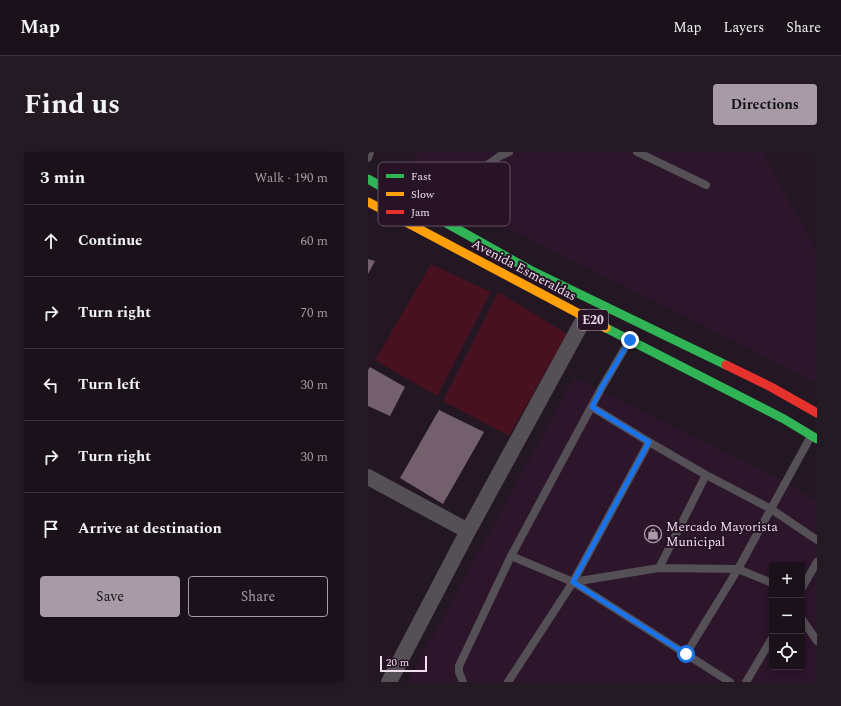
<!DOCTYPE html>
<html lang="en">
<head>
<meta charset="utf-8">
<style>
	:root { --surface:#1a111a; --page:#231a23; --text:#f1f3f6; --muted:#9f9da2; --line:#383139; --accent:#a89aa7 }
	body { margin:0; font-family:Spectral,serif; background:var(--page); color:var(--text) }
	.controls { position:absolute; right:12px; bottom:12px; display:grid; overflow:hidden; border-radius:4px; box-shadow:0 2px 10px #0003 }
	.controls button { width:36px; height:36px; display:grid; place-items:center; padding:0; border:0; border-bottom:1px solid var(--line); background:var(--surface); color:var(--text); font:20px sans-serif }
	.scale { position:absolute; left:12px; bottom:10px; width:47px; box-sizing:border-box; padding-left:4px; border:2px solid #f0e0ee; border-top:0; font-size:11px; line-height:14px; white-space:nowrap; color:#f0e0ee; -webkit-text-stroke:3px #271226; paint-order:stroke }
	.stop { position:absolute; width:12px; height:12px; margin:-9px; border:3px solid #1a73e8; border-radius:50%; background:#fff }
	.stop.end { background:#1a73e8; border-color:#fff; box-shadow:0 1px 4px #0008 }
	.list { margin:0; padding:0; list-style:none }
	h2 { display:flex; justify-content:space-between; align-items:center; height:52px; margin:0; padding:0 16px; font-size:17px }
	h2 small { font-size:13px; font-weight:400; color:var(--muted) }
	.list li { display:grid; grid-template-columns:26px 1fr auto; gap:12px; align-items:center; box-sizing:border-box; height:72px; padding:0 16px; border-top:1px solid var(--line) }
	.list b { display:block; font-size:15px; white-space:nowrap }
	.list em { font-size:13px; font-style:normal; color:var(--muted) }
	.actions { display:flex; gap:8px; padding:12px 16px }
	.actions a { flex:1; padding:9px 0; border:1px solid var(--accent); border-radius:4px; text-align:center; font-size:14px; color:var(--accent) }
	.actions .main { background:var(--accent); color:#111 }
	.icon { flex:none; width:22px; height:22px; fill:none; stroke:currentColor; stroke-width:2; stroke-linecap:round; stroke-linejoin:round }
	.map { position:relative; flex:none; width:449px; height:530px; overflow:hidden; border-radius:4px }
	header { display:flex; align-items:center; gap:24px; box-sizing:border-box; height:56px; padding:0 20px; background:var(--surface); border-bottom:1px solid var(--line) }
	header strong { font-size:19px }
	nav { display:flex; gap:22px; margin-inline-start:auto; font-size:14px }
	.intro { display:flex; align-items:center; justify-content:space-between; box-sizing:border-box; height:96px; padding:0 24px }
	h1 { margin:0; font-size:28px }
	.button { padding:10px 18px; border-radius:4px; background:var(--accent); color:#111; font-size:14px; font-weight:700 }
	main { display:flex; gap:24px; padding:0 24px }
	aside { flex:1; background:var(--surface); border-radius:4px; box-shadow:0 2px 10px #0003 }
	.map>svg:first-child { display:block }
	.built { fill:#2d152c; fill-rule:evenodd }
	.green { fill:#47111f }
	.building { fill:#74606c }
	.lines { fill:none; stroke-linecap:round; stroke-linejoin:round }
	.lane { stroke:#545056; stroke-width:8 }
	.street { stroke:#545056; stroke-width:16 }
	.fast { stroke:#30b455; stroke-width:9 }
	.slow { stroke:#ff9f0a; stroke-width:9 }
	.jam { stroke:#e5322d; stroke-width:9 }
	.route { stroke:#1a73e8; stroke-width:5 }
	.labels { text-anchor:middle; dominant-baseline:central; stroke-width:4; stroke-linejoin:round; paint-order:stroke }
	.shield { fill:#271226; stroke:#b4a2b2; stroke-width:1 }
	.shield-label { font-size:12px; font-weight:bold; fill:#f0e0ee }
	.street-label { font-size:13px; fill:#f0e0ee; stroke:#271226 }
	.poi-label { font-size:13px; fill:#f0e0ee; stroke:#271226; text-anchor:start }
	.key { fill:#271226; stroke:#635062; stroke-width:1 }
	.key-label { font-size:11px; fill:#f0e0ee }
</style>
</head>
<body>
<header>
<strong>Map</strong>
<nav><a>Map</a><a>Layers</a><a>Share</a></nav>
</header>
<div class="intro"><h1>Find us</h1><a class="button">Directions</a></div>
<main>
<aside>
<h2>3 min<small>Walk · 190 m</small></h2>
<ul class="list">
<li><svg class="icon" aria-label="ahead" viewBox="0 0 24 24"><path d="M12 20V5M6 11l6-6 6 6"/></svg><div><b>Continue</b></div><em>60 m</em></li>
<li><svg class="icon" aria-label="right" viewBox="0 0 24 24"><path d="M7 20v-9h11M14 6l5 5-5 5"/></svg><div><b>Turn right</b></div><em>70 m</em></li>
<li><svg class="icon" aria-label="left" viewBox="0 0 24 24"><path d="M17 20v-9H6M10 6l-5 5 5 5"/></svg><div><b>Turn left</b></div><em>30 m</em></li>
<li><svg class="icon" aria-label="right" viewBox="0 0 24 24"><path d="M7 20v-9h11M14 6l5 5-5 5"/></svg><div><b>Turn right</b></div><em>30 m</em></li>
<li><svg class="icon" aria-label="arrive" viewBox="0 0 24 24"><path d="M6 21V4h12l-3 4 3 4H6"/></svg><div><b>Arrive at destination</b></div></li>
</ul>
<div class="actions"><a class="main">Save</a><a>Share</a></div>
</aside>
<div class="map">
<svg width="449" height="530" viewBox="0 0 449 530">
	<rect width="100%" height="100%" fill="#221722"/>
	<path class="built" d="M52,0H395L449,102V231L28,21Z
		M206,226L411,326L449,350V530H40ZM404,413H434V515H404Z"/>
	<path class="green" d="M63,112L123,140L69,244L7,208Z
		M130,140L199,182L141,284L75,249Z"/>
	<path class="building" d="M0,107L7,109L0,122Z
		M2,215L37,235L22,264L0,254V218Z
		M71,258L116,280L75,352L32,326Z"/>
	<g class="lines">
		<path class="lane" d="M269,0L338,33
			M0,6L2,0
			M72,67L104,24L132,4L141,0
			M261,189L234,235L143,404L205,430L362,530
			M224,255L281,290L338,323L403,357L449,388
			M291,416L338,323
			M205,430L291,416L370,417L404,431
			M434,436L449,410
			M434,467L449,489
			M318,502L370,417L443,284
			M95,530L91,520V514L143,404
			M140,530L205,430L281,290
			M378,530L404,486"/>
		<path class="street" d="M0,325L100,379
			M21,530L100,379L217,165"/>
		<path class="fast" d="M0,27L162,118L358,213
			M238,176L416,267L449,287"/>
		<path class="slow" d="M0,50L238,176"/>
		<path class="jam" d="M358,213L403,235L449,261"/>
	</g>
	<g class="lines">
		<path class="route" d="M262,188L234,235L224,255L281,290L205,430L318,502"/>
	</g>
	<defs>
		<g id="shop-ring" transform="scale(0.9)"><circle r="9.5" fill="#271226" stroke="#a89aa7" stroke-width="1.5"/><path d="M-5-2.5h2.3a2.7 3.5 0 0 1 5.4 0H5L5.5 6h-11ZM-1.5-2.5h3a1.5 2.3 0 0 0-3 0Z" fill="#a89aa7"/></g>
	</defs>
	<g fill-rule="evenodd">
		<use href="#shop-ring" x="285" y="382"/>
	</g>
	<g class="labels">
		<rect class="shield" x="210" y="158" width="30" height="20" rx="3"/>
		<g class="shield-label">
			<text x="225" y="168">E20</text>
		</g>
		<g class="street-label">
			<text transform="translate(156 118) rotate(28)">Avenida Esmeraldas</text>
		</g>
		<g class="poi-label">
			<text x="298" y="375">Mercado Mayorista<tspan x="298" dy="15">Municipal</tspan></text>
		</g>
	</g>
	<rect x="10" y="10" width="132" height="64" rx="6" class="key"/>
	<rect x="18" y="22" width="18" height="4" fill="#30b455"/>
	<rect x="18" y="40" width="18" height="4" fill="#ff9f0a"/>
	<rect x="18" y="58" width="18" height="4" fill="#e5322d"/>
	<g class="key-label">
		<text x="43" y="28">Fast</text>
		<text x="43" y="46">Slow</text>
		<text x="43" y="64">Jam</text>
	</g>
</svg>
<div class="controls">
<button>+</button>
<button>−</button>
<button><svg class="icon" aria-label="locate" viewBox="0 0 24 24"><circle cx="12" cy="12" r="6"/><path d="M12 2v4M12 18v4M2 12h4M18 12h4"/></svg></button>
</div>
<div class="scale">20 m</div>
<div class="stop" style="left:318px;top:502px"></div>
<div class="stop end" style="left:262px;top:188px"></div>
</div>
</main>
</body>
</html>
